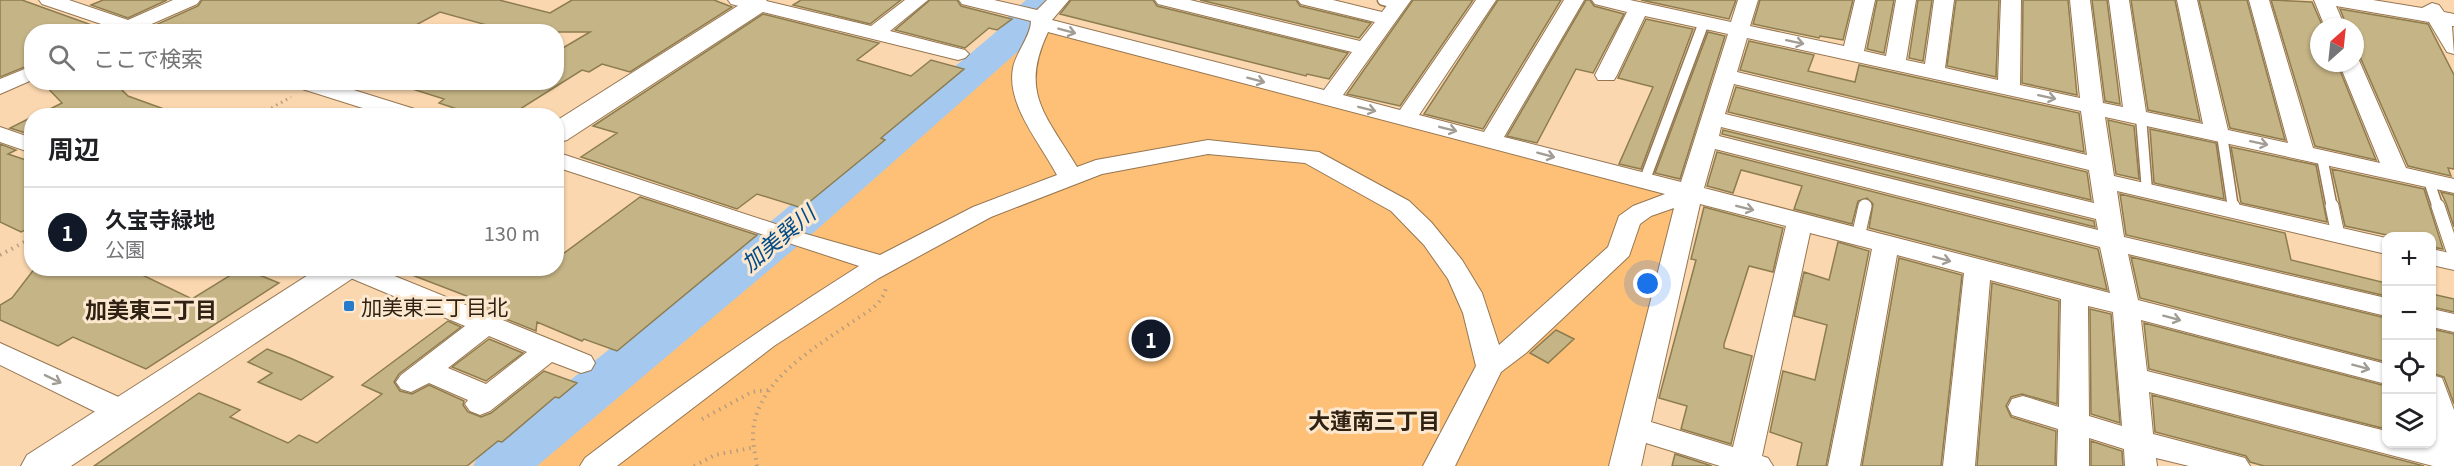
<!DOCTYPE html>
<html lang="ja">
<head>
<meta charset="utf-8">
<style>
	:root { --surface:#fff; --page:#f2f2f2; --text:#202124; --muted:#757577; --line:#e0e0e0; --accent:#111827 }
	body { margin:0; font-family:Georgia,"Noto Sans JP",serif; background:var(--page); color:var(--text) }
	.controls { position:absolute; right:18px; bottom:18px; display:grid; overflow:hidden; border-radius:12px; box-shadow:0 2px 4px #0004 }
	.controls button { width:54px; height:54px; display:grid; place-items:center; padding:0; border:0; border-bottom:2px solid var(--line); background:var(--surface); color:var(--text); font:30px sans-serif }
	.compass { position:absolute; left:2310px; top:18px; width:54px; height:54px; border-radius:50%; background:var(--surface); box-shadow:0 2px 4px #0004; rotate:27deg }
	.you { position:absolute; left:1648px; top:284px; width:21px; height:21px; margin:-15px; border:4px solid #fff; border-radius:50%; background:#1a73e8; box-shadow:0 0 0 9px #1a73e833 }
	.badge { display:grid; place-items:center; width:39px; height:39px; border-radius:50%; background:var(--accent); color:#fff; font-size:20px; font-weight:700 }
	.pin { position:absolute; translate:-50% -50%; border:3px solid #fff; box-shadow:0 2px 6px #0006 }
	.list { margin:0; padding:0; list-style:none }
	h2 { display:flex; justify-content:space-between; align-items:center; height:78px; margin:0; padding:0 24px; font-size:26px }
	h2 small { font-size:20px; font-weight:400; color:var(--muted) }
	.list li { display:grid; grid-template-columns:39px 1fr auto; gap:18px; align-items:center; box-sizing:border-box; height:90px; padding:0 24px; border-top:2px solid var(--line) }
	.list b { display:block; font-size:22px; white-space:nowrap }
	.list p { margin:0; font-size:20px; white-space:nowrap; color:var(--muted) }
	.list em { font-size:20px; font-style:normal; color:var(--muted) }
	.icon { flex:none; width:33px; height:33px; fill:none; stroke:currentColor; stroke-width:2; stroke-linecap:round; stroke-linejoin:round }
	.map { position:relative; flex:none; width:2454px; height:466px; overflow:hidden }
	.search { position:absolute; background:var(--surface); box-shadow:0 2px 4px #0004; left:24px; top:24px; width:540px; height:66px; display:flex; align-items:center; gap:15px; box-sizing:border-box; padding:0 21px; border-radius:24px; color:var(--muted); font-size:22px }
	.panel { position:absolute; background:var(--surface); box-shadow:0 2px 4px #0004; left:24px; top:108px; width:540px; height:168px; border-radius:24px }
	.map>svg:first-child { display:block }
	.green { fill:#fec076 }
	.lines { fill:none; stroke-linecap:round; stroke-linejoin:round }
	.river { fill:#a4c8ee; fill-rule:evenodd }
	.building { fill:#c5b485; stroke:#8c7c4f; stroke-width:1.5 }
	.lane-far1-casing { stroke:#967651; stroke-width:13 }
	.lane-casing { stroke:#967651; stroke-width:15 }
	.street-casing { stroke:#967651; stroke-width:2 }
	.secondary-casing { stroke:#967651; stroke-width:2 }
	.path-far1 { stroke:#b99d7d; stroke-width:3; stroke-dasharray:1.5 4; stroke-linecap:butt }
	.path { stroke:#b99d7d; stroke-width:4; stroke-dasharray:1.5 5; stroke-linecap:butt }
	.lane-far1 { stroke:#fff; stroke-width:10 }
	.lane { stroke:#fff; stroke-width:13 }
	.street { fill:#fff; fill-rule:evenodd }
	.secondary { fill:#fff; fill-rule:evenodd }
	.oneway { stroke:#a19c94 }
	.poi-dot { fill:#267cca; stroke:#fce7cf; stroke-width:2 }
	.labels { text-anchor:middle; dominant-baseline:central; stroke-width:6; stroke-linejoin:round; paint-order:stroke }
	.poi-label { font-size:21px; fill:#2f2212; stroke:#fce7cf; text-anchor:start }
	.water-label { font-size:22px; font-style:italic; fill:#004b86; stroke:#fce7cf }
	.neighbourhood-label { font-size:22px; font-weight:bold; fill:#2f2212; stroke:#fce7cf }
</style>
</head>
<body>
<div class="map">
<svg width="2454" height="466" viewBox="0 0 2454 466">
	<rect width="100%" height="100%" fill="#fad7af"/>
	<path class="green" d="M1030,27L1672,195L1678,213L1609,466H508Z"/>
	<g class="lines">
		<path class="river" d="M1026,0H1065L1039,27L1031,40L812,234L537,466H473L481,451L780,214L1003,26L1010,14Z"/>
	</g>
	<path class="building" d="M0,0H22L111,32H32V64L0,77Z
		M103,0H167L128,18L91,5Z
		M202,0H499L550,13L572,0H714L732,7L630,72L602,64L589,72L582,70L509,116H478L439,103L444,99L406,87L407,82H556V52L590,32H512L440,12L403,32H155L151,27L198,6Z
		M801,0H901L870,24L793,5Z
		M930,0H957L961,6L1012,19L997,30L989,28L965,48L895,30Z
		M1071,0H1153L1157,6L1348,53L1329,79L1307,74L1306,76L1060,14Z
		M1200,0H1296L1300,6L1371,23L1359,38Z
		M1413,0H1473L1400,106L1347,94Z
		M1498,0H1561L1483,129L1424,114Z
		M1586,0H1590L1594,6L1624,14L1593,73L1576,69L1537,143L1507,136Z
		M1641,0H1736L1729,19Z
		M1760,0H1853L1843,40L1820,36L1819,38L1753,24Z
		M1877,0H1894L1884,53L1867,49Z
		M1918,0H1932L1923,61L1909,58Z
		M1956,0H1999L1996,77L1947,66Z
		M2023,0H2068L2077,95L2022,83Z
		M2092,0H2107L2120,104L2105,101Z
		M2131,0H2175L2200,121L2148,110Z
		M2199,0H2247L2285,140L2230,128Z
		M2271,0L2312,2L2323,27H2319V63H2337L2376,160L2315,146Z
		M2340,9L2428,24L2454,75V169L2448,168L2451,176L2408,166L2360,57L2355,56V27H2347Z
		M763,14L879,43L857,60L911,76L931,60L964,69L881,138L885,140L802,208L757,194L737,209L581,157L617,133L593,126Z
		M1646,19L1693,29L1641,169L1619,164L1653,87L1618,78Z
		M1708,32L1725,36L1680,179L1655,173Z
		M1749,41L1814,55L1808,71L1855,82L1859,65L2079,113L2084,152L1740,70Z
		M42,82H114L128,96L175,113L174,116H36L62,103Z
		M1736,87L2087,172L2091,200L1728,112Z
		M32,117V135L10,128Z
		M2108,120L2134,126L2139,179L2116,174Z
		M2150,129L2216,143L2224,199L2154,183Z
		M1723,130L2094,221L2095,227L1722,134Z
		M0,144L16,150L8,154L32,162V227L21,232L0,222Z
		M2231,147L2316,165L2327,222L2241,203Z
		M1717,152L2098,249L2107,290L1869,228L1873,204L1867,198L1858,201L1852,224L1794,209L1802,186L1741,170L1733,193L1707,186Z
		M2332,169L2424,189L2443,249L2432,247V237H2396L2345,226Z
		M2441,192L2454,195V227L2446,203Z
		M2120,194L2285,233L2291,260L2386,283V296L2126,235Z
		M640,197L757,235L617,351L584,339L582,341L537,322L536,331L471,305L477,300L399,270L556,268V259Z
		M1704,207L1783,228L1773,272L1749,266L1724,344V348L1752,356L1731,444L1681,429L1687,406L1659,398L1696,260L1691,259Z
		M1838,242L1869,251L1826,466H1797L1802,443L1770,432L1783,371L1815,380L1827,325L1794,316L1804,272L1829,280Z
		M2131,257L2386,318V362L2140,298Z
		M1899,258L1962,275L1941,466H1862Z
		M35,268H128L192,299L242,268L279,283L146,369L73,337L58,346L0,320V305L12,298Z
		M1992,283L2059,301L2057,404L2022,394L2011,397L2006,406L2011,417L2056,431L2055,466H1977Z
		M2432,294L2454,299V312L2432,307Z
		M2090,309L2111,314L2120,423L2091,414Z
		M448,321L461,327L399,374L394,382L400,391L412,394L429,385L464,401L463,405L468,412L481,417L491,413L544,371L577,383L559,398L555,397L502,442L498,441L467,466H94L199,393L240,410L230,417L288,443L299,435L317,443L382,394L362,385Z
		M2144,323L2386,386V429L2149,369Z
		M2432,329L2454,334V404L2444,377L2432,373Z
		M1556,330L1574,339L1548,363L1530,353Z
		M489,339L523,353L486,381L452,367Z
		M267,349L290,358L333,377L301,400L258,382L272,373L248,362Z
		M2152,395L2424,466H2264L2250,462L2246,456L2155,432Z
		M2091,441L2122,451L2123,466H2091Z
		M1675,454L1712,466H1672Z"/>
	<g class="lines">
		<g class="lane-far1-casing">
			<path id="lane-far1" d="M1383,0L1399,4
				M2141,117L2147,191
				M2222,135L2233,208
				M2322,157L2332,208
				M2429,181L2438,208
				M1644,182L1704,22"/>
		</g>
		<g class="lane-casing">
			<path id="lane" d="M2233,206L2234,211
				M2332,206L2338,235
				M2438,206L2454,254
				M1858,237L1865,206"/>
		</g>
		<g class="street-casing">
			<path id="street" d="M39,0H69L128,20L173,0H200L197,4L147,26L153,32H113V28L42,4Z
				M728,0H762L871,26L905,0H928L890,31L965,50L969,54L965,58L958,60L731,4Z
				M959,0H994L1037,10L1047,0H1069L1052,20L1324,90L1352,52L1158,4L1155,0H1190L1360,41L1375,22L1301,4L1298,0H1333L1382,12L1391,0H1411L1343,95L1400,110L1476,0H1496L1419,115L1484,132L1564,0H1584L1504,137L1681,182L1728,34L1645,16L1617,75L1614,80H1598L1595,75L1627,12L1595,4L1592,0H1630L1731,22L1738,0H1758L1750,26L1844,46L1855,0H1875L1864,51L1886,56L1896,0H1916L1906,60L1925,64L1934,0H1954L1945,68L1998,80L2001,0H2021L2020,85L2080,98L2070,0H2090L2103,103L2123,107L2109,0H2129L2146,112L2203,124L2177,0H2197L2228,130L2288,143L2249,0H2269L2313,148L2380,163L2339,63H2355V58H2358L2406,168L2454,179V193L2105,117L2114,176L2386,238V254L2117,191L2124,237L2386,298V316L2128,254L2138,300L2386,364V384L2141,320L2147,371L2386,431V444L2433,443L2432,375L2442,378L2454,410V466H2433L2149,392L2153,434L2245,458L2250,466H2189L2156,458L2157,466H2125L2124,449L2089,438V466H2057L2058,429L2012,415L2008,407L2012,399L2023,396L2059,407L2061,299L1990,280L1975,466H1943L1964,273L1897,255L1860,466H1828L1872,249L1810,233L1762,456L1768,458L1773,466H1720L1646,443L1641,466H1609L1674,208L1651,216L1640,224L1629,256L1526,353L1501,372L1455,466H1423L1476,366L1463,313L1448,279L1424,245L1391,211L1305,163L1208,154L1102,174L991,217L879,278L774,346L617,466H580L585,458C674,389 764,326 859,266L556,167V152L806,234L880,255L973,207L1057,175C1041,144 1006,105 1013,68C1016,52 1031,36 1031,21L962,4ZM1048,32L1665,194L1633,206L1619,216L1608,247L1499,345L1482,293L1462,260L1431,222L1409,201L1319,152L1208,140L1096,160L1077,167C1046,115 1019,93 1048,32ZM1747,38L2081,111L2087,155L1737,72ZM1734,84L2089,170L2094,203L1725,114ZM1721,127L2096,219L2098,230L1719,136ZM1715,149L2100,247L2110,293L1704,188ZM1700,204L1786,226L1733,447L1651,422ZM2088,306L2113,312L2122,426L2089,416Z
				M2314,0H2373L2422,8L2432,3L2439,5L2444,12L2454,14V26H2452L2454,54L2447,52L2429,22L2336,6L2345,27H2325Z
				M32,66V80L0,94V79Z
				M293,82H328L421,111L424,116H388L296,87Z
				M0,127L32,138V153L0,142Z
				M2432,249L2454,254V270L2432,265Z
				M337,268H375L591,356L595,363L591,370L581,373L552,362L490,411L480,415L470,411L465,404L468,400L429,383L411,392L401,389L396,382L401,375L465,326L341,274ZM489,336L527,352L486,384L448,368Z
				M2432,309L2454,314V332L2432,327Z
				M0,343L134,404L138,412L134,420L123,423L112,420L0,365Z"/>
		</g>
		<g class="secondary-casing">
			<path id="secondary" d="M747,0H766L770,5L766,10L567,140L556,143V121Z
				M319,268H361L356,276L71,466H21L27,455Z"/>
		</g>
		<path class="path-far1" d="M257,116L291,97"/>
		<path class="path" d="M0,255L32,238
			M702,419L752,392L768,390
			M694,466L715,455L751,448
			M757,466C756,457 753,447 753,438C752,382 815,348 855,320C869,311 882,304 886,288"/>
		<use href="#lane-far1" class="lane-far1"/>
		<use href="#lane" class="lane"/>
		<use href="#street" class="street"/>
		<use href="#secondary" class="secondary"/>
	</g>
	<defs><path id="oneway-shaft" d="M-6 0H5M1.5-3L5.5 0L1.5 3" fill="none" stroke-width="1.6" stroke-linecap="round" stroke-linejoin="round" transform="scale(1.5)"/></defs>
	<g class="oneway">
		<use href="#oneway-shaft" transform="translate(1067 31) rotate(15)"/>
		<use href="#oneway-shaft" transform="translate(1795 42) rotate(12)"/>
		<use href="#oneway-shaft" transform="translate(1256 80) rotate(15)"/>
		<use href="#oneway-shaft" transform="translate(2047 97) rotate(12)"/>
		<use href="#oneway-shaft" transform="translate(1367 109) rotate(14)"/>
		<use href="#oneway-shaft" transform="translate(1448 129) rotate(14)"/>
		<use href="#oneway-shaft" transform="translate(2259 143) rotate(12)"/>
		<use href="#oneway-shaft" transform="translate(1546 155) rotate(15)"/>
		<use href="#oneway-shaft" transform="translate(1745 208) rotate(14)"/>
		<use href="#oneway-shaft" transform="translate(1942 259) rotate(15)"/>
		<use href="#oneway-shaft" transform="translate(2172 318) rotate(15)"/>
		<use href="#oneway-shaft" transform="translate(2361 367) rotate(15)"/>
		<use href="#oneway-shaft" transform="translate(53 379) rotate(26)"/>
	</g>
	<rect class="poi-dot" x="343" y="300" width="12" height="12" rx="3"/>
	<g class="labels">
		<g class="poi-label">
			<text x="361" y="306">加美東三丁目北</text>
		</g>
		<g class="water-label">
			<text transform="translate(777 237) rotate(-40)">加美巽川</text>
		</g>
		<g class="neighbourhood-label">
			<text x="151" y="308">加美東三丁目</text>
			<text x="1374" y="419">大蓮南三丁目</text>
		</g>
	</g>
</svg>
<div class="controls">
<button>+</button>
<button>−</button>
<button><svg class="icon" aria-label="locate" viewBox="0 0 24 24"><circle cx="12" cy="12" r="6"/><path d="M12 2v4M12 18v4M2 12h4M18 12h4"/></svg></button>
<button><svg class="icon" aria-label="layers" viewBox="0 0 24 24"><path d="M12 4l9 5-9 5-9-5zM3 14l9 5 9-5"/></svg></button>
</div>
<svg class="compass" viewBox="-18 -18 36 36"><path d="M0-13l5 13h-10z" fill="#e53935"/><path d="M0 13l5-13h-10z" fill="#757577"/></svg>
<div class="you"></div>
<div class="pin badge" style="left:1151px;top:339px">1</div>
<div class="search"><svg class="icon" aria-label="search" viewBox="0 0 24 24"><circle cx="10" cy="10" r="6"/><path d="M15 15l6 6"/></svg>ここで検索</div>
<section class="panel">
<h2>周辺<small></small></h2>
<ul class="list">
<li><span class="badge">1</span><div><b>久宝寺緑地</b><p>公園</p></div><em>130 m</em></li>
</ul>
</section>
</div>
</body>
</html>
